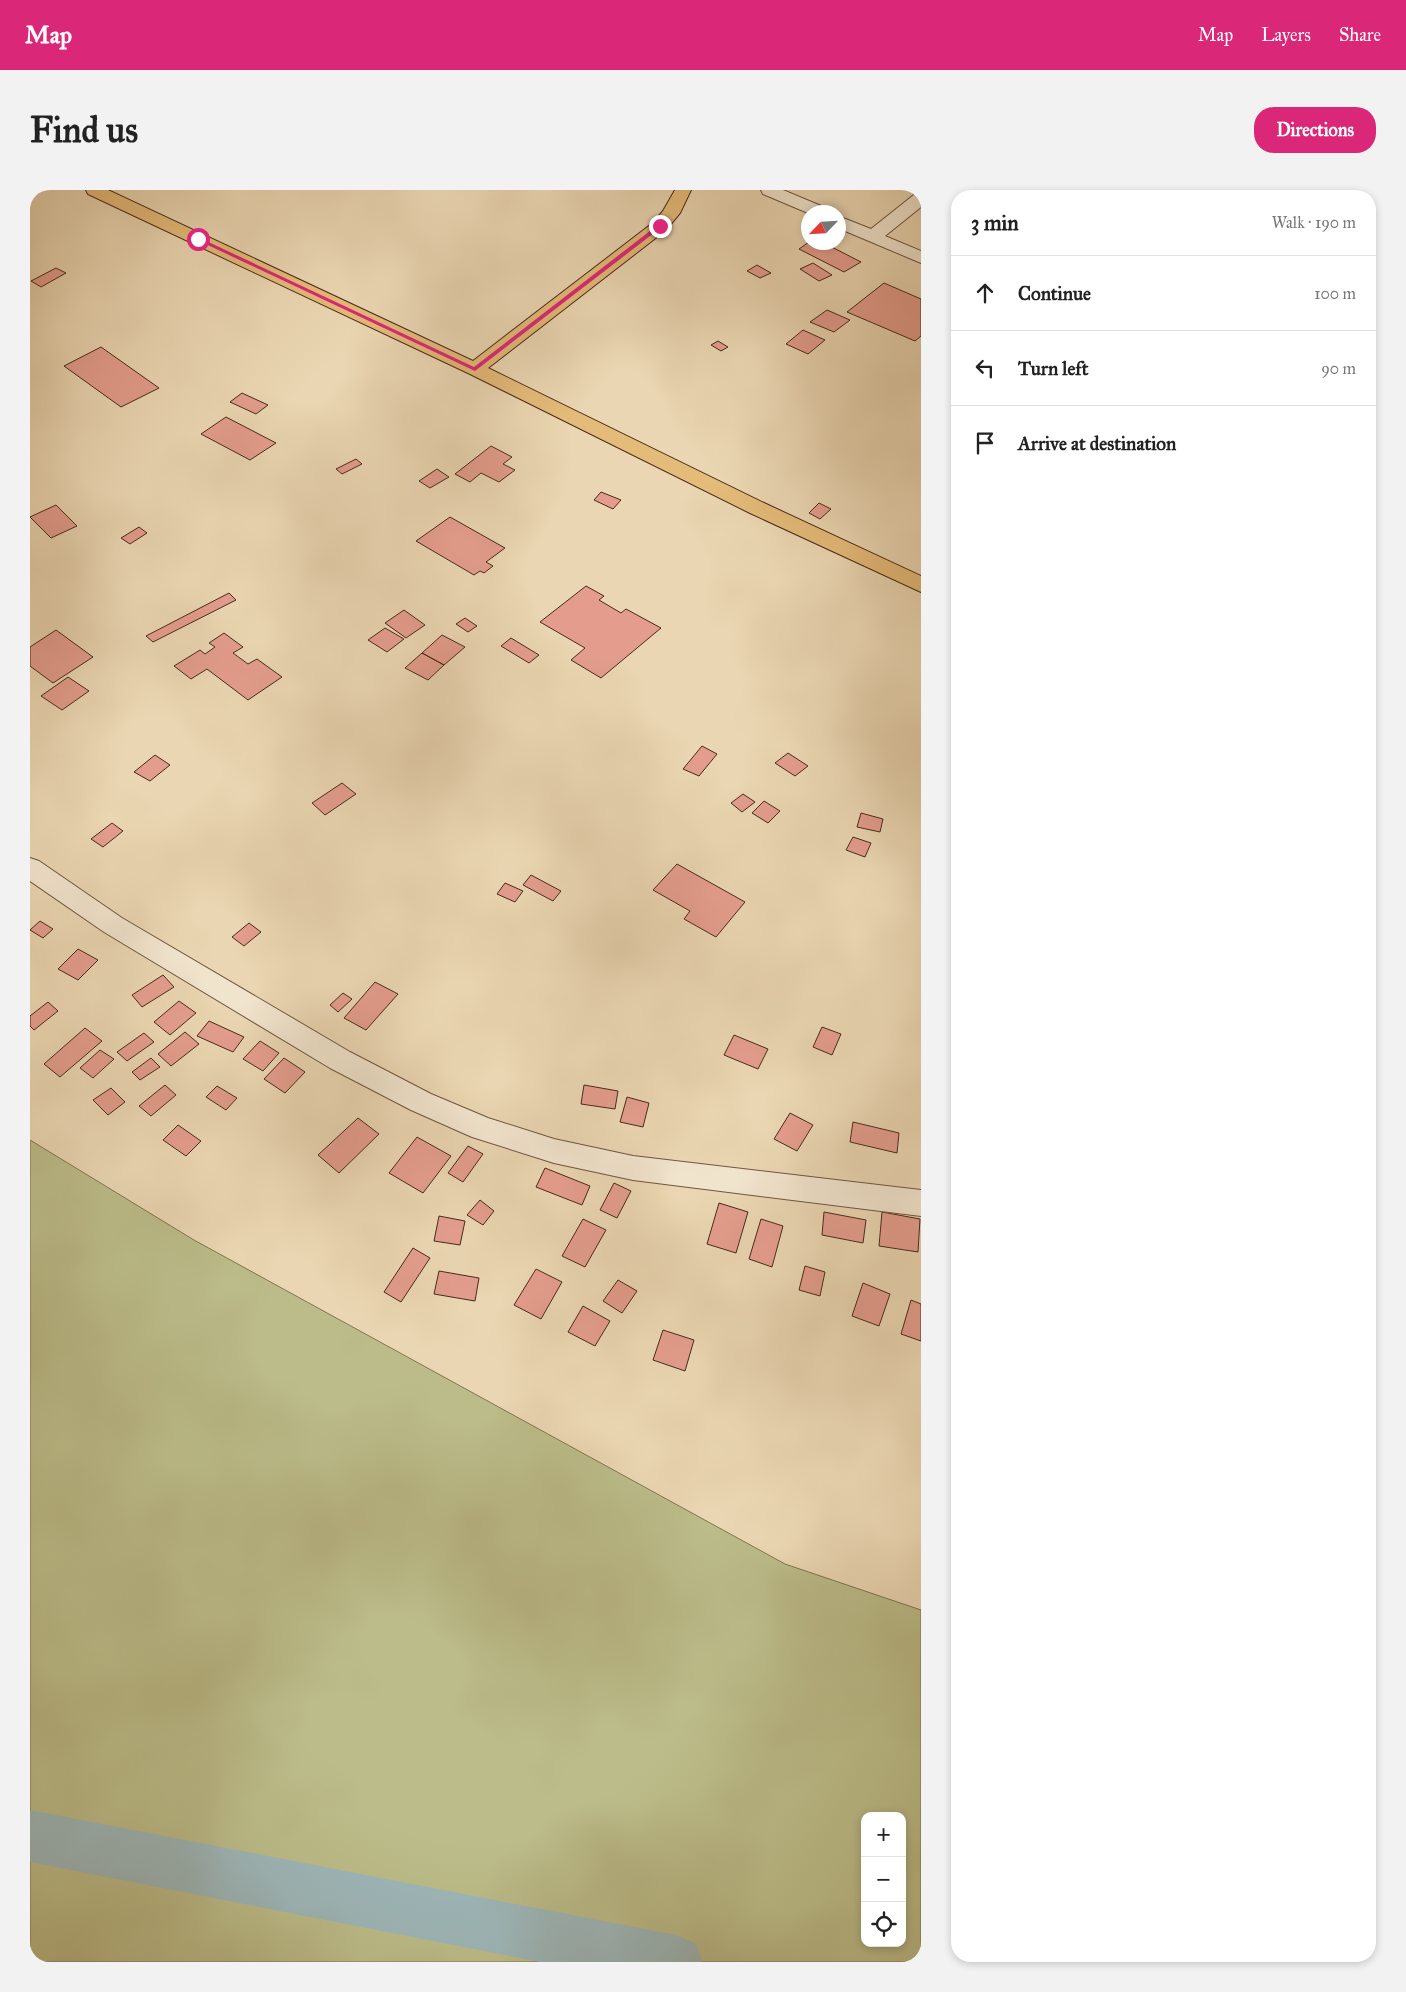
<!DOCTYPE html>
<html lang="en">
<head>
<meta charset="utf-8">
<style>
	:root { --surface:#fff; --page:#f2f2f2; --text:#222; --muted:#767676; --line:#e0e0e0; --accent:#db2777 }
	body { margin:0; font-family:"IM FELL Great Primer",serif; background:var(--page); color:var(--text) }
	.controls { position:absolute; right:15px; bottom:15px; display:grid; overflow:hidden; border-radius:10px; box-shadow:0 2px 8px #0003 }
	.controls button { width:45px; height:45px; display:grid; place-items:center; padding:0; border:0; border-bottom:1px solid var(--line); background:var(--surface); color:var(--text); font:25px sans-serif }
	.compass { position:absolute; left:771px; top:15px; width:45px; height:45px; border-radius:50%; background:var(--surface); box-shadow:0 2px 8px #0003; rotate:245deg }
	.stop { position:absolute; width:15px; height:15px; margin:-11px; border:4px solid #db2777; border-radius:50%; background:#fff }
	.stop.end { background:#db2777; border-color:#fff; box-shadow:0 1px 5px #0008 }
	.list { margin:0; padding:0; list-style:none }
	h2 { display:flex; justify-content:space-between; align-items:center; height:65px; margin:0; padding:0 20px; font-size:21px }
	h2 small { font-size:16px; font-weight:400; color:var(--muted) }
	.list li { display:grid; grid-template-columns:32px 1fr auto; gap:15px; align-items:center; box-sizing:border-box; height:75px; padding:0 20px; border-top:1px solid var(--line) }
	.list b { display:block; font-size:19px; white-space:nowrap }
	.list em { font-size:16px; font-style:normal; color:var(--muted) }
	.icon { flex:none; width:28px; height:28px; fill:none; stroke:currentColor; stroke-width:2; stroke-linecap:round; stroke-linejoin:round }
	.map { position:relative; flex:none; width:891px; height:1772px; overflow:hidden; border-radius:20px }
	header { display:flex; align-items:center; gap:30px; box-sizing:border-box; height:70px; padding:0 25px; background:var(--accent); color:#fff }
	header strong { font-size:24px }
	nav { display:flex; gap:28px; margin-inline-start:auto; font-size:18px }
	.intro { display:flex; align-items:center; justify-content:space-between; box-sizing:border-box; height:120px; padding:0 30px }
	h1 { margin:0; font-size:35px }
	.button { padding:12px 22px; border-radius:20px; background:var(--accent); color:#fff; font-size:18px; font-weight:700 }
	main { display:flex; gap:30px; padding:0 30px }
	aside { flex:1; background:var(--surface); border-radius:20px; box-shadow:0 2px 8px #0003 }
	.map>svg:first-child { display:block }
	.green { fill:#bbbc89; stroke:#827352; fill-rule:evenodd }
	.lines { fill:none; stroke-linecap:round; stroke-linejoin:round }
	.canal { fill:#9db6b8; fill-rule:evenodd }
	.building { fill:#e49d8d; stroke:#482a1a }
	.minor-casing { stroke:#705540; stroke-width:2 }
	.major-casing { stroke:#482a1a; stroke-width:2 }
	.minor { fill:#f1e4cd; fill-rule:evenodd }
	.major { fill:#e5bb79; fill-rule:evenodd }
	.route { fill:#db2777 }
</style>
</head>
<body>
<header>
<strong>Map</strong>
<nav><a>Map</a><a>Layers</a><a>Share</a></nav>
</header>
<div class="intro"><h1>Find us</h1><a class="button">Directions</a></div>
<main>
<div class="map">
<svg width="891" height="1772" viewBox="0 0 891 1772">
	<rect width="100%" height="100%" fill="#ead6b2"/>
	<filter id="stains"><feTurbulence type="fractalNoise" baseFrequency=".004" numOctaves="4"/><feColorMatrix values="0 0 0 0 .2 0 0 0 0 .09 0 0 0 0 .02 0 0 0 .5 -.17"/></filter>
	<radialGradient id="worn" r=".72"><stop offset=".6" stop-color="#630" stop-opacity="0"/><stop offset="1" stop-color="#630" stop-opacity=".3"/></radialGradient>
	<path class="green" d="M0,950L164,1050L755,1374L891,1420V1772H0ZM835,1626H872V1753H835Z"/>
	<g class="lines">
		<path class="canal" d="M0,1620L646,1745L665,1753L673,1772H510L0,1672Z"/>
	</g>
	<path class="building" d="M779,52H792L831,72L814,82L769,59Z
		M783,73L802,85L789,91L770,79Z
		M727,75L741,83L730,88L717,81Z
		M26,78L36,83L11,97L1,91Z
		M854,93L891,109V146L885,151L817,122Z
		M797,120L820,130L804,142L780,132Z
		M773,140L795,150L778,164L756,154Z
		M688,151L698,157L691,161L681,155Z
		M71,157L129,198L91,217L34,176Z
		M212,203L238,215L226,224L200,212Z
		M196,227L246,253L220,270L171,244Z
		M461,256L482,267L473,274L485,280L469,292L451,283L440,292L425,284Z
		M326,269L332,274L312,284L306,279Z
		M407,279L419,287L400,298L389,291Z
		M571,302L591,310L583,319L564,310Z
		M789,313L801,319L790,329L779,323Z
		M26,315L47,336L21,348L0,327Z
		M420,327L475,358L456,372L463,376L454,383L450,381L444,385L386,351Z
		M109,337L117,343L100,354L91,348Z
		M556,396L574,406L569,410L591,423L596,419L631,438L571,488L541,470L555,458L510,432Z
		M199,403L206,410L123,452L116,446Z
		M374,420L395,435L376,448L355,433Z
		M435,428L447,436L438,442L426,434Z
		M355,438L374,449L357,462L338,450Z
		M26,440L63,467L23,493L0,476V457Z
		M194,443L213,457L203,463L218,474L227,469L252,487L218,510L177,479L161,489L144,476L170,460L175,464L185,457L179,453Z
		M412,445L435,457L414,475L392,463Z
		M481,448L509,465L499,473L471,456Z
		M392,463L414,475L398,490L375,478Z
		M38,487L59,501L32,520L11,506Z
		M672,556L687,564L669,586L653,579Z
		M758,563L778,576L765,586L745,573Z
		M125,565L140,575L120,591L104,582Z
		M312,593L326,604L295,625L282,613Z
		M713,604L725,612L712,622L701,613Z
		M734,611L750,621L738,633L722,623Z
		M831,623L853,629L850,642L827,637Z
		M82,633L93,641L73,657L61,649Z
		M823,647L841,653L835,667L816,660Z
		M647,674L715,712L686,747L654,729L660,721L623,700Z
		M501,685L531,701L523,711L493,695Z
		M475,693L493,701L485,712L467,704Z
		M10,731L23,739L13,748L0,740Z
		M219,733L231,742L214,756L202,747Z
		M48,759L68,770L48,790L28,779Z
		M133,785L144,797L112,817L102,805Z
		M345,792L368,804L336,840L314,828Z
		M313,803L322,809L308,822L300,815Z
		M149,811L166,823L140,845L124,832Z
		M18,812L28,821L4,840L0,836V826Z
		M179,831L214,847L203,862L167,846Z
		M792,837L811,844L802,865L783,857Z
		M55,838L72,851L30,887L14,874Z
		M155,842L169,854L141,876L128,864Z
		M114,843L124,852L97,871L87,862Z
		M704,845L738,859L728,879L694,865Z
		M230,851L249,863L233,881L213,869Z
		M70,860L84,869L63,888L50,878Z
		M121,868L130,877L110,890L102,882Z
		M254,868L275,882L255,903L234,889Z
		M135,895L146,905L121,926L109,916Z
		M554,895L588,901L585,919L551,914Z
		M187,896L207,908L196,920L176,907Z
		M81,898L95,912L78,925L63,910Z
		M597,907L619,913L613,937L590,932Z
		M760,923L783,935L767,961L744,949Z
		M328,928L349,944L309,983L288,965Z
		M823,932L869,943L867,963L820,952Z
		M148,935L171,951L156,966L133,950Z
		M387,947L421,966L393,1003L359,983Z
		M438,956L453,964L433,992L418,983Z
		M515,978L560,996L552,1015L506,997Z
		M584,993L601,1001L587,1028L570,1020Z
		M450,1010L464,1021L453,1035L437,1025Z
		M689,1013L718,1022L706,1063L677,1054Z
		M794,1022L836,1030L833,1053L792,1045Z
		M852,1022L890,1029L888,1062L849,1056Z
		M409,1026L435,1031L430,1055L404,1051Z
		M553,1029L576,1040L555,1077L532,1066Z
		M731,1029L753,1036L742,1077L719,1069Z
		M383,1058L400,1068L371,1112L354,1102Z
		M775,1076L795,1082L790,1106L769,1100Z
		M506,1079L532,1092L511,1129L484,1115Z
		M409,1081L449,1088L445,1111L404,1104Z
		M588,1090L607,1101L592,1123L573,1111Z
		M833,1093L860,1104L849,1136L822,1126Z
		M881,1110L891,1114V1151L871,1144Z
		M553,1116L580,1131L565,1156L538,1142Z
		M633,1140L664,1150L655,1181L623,1170Z"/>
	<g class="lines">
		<g class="minor-casing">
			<path id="minor" d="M731,0H753L796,18L799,22L778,23L733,4Z
				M891,3V17L855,46L891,61V73L808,38V26L841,39L885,4Z
				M0,668L9,671L92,728L320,862L401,904L458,928L524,949L603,966L891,1000V1026L603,990L524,973L442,947L381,920L300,878L74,742L0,691Z"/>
		</g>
		<g class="major-casing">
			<path id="major" d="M56,0H78L443,171L624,32L633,21L645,0H661L650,23L636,40L458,178L734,313L891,386V402L720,323L438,183L58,4Z"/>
		</g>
		<use href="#minor" class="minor"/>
		<use href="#major" class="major"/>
	</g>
	<path class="route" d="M629,34L633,36L445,181L165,49L170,48L444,177Z"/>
	<rect width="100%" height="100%" filter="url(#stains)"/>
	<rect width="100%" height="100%" fill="url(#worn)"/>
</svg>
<div class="controls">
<button>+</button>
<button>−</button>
<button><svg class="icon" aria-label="locate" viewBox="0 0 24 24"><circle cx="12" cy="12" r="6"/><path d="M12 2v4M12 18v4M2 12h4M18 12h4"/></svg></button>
</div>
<svg class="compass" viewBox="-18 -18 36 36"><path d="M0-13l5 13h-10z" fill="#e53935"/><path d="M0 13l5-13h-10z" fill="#767676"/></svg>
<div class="stop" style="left:168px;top:49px"></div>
<div class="stop end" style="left:630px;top:36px"></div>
</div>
<aside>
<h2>3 min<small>Walk · 190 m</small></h2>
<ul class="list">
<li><svg class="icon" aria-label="ahead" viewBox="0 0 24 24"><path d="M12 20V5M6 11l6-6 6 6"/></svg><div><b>Continue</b></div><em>100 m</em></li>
<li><svg class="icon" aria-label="left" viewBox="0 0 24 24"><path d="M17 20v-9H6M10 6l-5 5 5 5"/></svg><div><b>Turn left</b></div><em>90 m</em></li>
<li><svg class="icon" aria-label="arrive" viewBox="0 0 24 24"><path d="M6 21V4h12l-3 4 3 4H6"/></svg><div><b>Arrive at destination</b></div></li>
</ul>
</aside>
</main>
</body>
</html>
